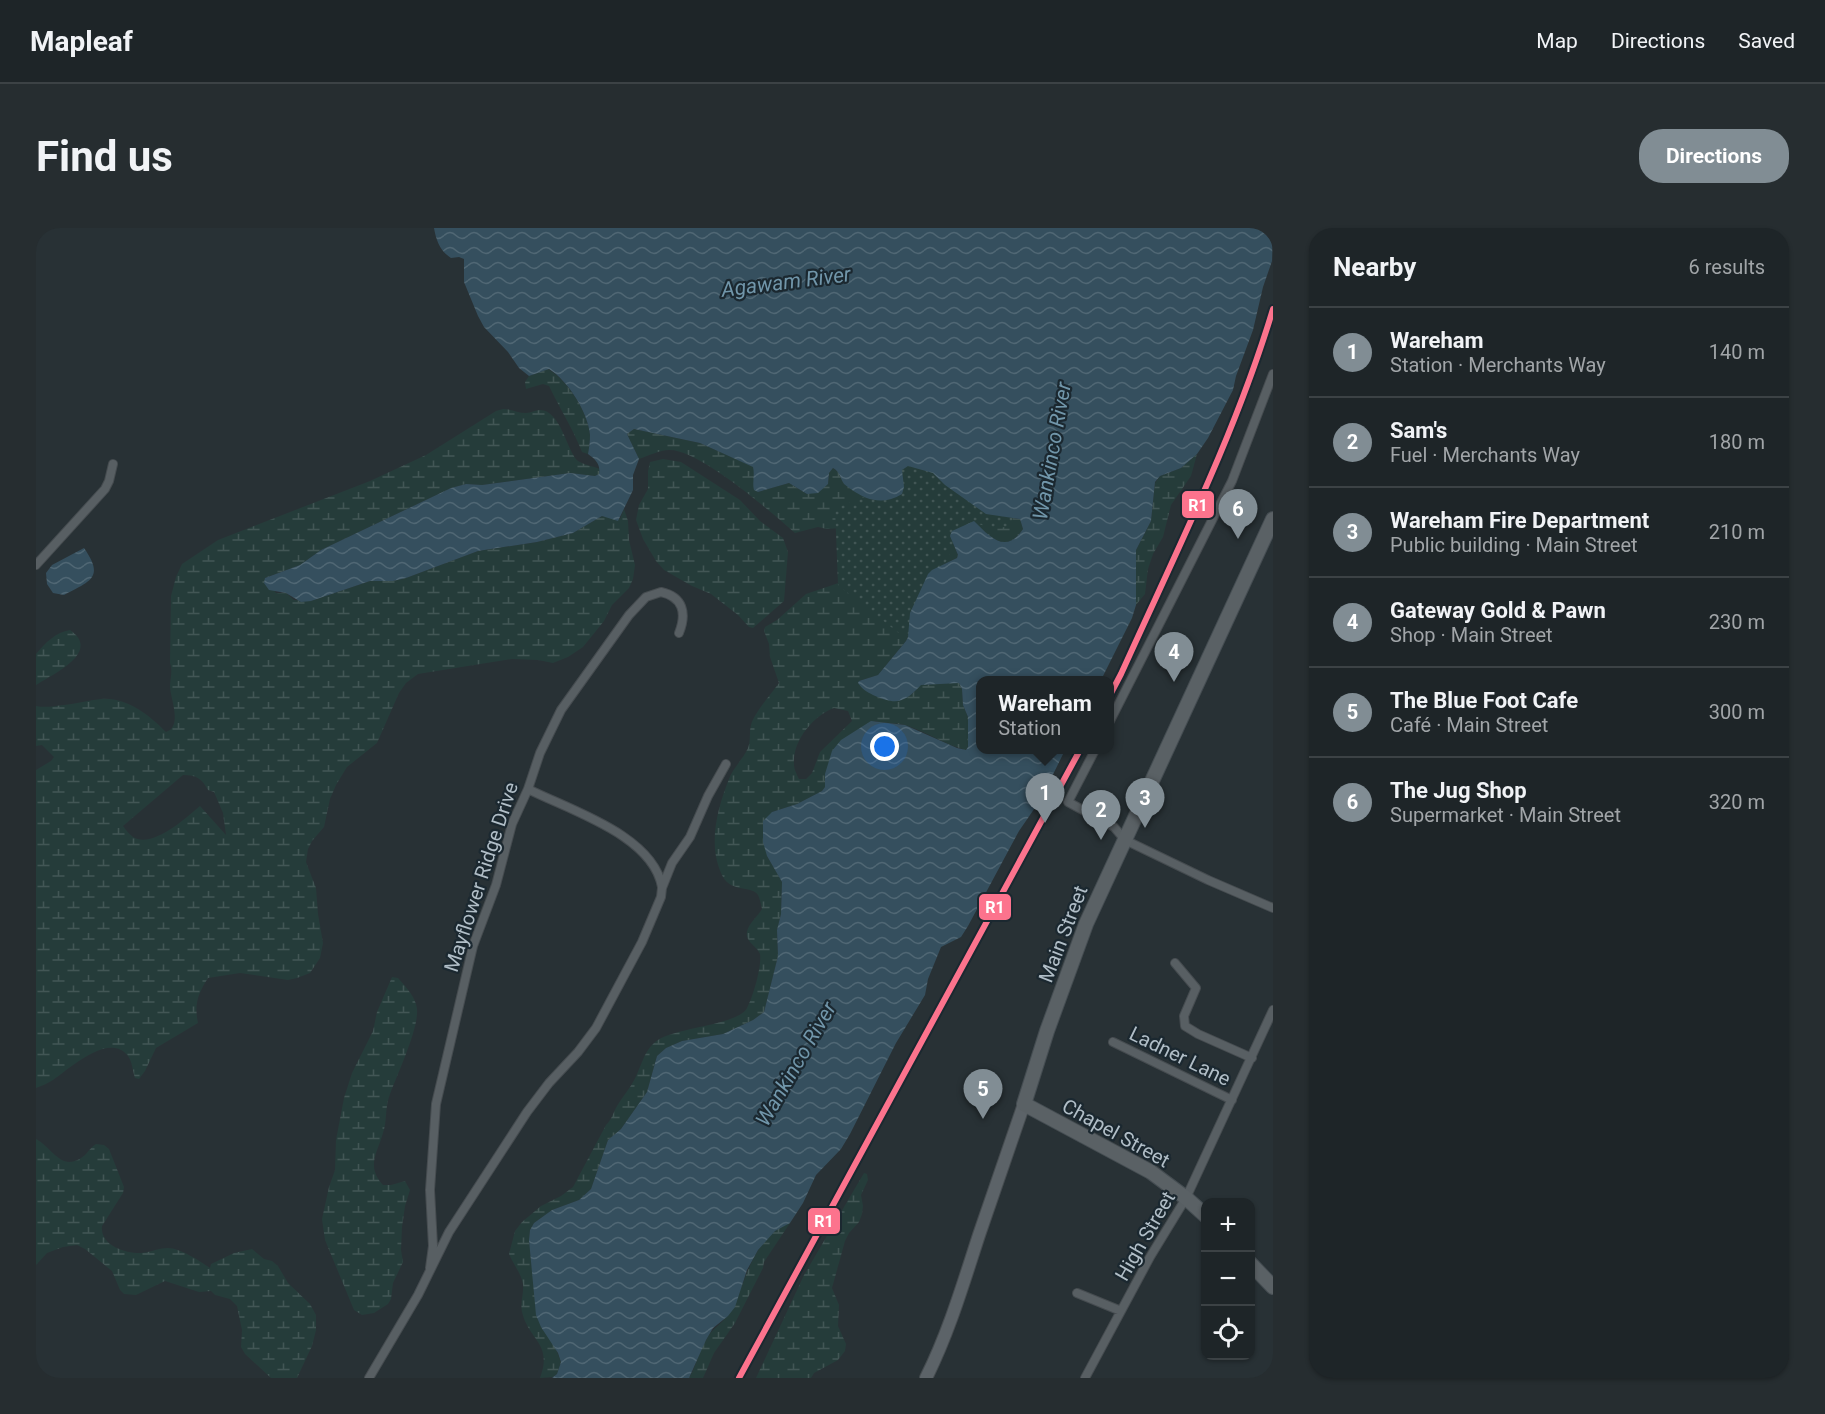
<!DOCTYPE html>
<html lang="en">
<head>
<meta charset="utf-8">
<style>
	:root { --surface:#1e2528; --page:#262d30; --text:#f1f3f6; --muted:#a1a5a8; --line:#3c4245; --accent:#818d94 }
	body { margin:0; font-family:Roboto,sans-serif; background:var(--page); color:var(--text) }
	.controls { position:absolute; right:18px; bottom:18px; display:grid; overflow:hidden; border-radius:12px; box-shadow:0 2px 4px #0004 }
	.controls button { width:54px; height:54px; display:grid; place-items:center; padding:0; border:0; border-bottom:2px solid var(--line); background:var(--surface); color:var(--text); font:30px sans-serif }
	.you { position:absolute; left:849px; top:519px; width:21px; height:21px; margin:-15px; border:4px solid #fff; border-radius:50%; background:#1a73e8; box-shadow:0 0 0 9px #1a73e833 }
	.badge { display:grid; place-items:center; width:39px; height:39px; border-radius:50%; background:var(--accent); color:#fff; font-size:20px; font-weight:700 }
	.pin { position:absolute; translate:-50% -50px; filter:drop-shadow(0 2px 3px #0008) }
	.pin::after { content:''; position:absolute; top:32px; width:21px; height:18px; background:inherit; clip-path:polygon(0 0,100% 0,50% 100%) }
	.popup { position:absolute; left:940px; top:448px; width:138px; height:78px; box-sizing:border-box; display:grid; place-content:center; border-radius:12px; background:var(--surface); filter:drop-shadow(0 2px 4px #0005); font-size:20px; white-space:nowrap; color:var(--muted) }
	.popup b { font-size:22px; color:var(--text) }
	.popup::after { content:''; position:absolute; left:50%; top:100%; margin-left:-12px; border:12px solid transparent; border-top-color:var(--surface) }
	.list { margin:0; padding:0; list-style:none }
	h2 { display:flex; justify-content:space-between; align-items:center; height:78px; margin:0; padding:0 24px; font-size:26px }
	h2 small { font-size:20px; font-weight:400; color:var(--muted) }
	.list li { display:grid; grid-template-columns:39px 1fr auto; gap:18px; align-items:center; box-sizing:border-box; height:90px; padding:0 24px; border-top:2px solid var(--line) }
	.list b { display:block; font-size:22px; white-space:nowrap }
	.list p { margin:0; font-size:20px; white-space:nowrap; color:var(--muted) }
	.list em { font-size:20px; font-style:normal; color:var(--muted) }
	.icon { flex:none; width:33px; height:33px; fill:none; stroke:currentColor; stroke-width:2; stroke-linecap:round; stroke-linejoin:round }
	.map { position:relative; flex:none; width:1237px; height:1150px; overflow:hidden; border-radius:24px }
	header { display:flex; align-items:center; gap:36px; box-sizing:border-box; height:84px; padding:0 30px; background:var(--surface); border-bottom:2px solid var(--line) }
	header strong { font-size:28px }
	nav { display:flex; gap:33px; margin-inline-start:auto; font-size:21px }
	.intro { display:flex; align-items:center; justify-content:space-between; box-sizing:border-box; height:144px; padding:0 36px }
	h1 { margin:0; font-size:42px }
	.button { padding:15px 27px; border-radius:24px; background:var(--accent); color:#fff; font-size:21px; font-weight:700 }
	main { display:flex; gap:36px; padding:0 36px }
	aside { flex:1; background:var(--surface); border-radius:24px; box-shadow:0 2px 4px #0004 }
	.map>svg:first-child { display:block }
	.wetland { fill:url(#wetland-marsh); fill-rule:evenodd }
	.park { fill:url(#park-dots) }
	.water { fill:url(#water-waves) }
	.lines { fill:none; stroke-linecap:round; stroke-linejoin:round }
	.street-casing { stroke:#464c50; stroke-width:10 }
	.secondary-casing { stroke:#464c50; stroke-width:14 }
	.primary-casing { stroke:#454d52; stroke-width:16 }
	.street { stroke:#585f63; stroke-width:8 }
	.secondary { stroke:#5c6368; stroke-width:12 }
	.primary { stroke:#5a6165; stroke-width:14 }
	.rail-1-casing { stroke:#1b2830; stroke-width:10 }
	.rail-1 { stroke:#fc738d; stroke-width:6 }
	.labels { text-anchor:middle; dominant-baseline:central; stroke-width:4.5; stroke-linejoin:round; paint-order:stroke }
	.street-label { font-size:20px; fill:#b1bec7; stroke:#1b2830 }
	.water-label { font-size:21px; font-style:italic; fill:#7196aa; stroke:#1b2830 }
	.line-badge { stroke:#1b2830; stroke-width:2 }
	.badge-label { font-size:16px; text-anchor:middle; font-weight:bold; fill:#fff }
</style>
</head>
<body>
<header>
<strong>Mapleaf</strong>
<nav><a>Map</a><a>Directions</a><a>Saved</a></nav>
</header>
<div class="intro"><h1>Find us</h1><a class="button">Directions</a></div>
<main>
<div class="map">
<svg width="1237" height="1150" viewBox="0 0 1237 1150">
	<defs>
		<pattern id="wetland-marsh" width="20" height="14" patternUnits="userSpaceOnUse" patternTransform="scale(1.5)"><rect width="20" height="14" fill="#253c3a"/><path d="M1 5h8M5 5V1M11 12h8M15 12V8" fill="none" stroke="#425655"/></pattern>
		<pattern id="park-dots" width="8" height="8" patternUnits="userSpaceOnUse" patternTransform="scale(1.5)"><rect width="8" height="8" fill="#253c3a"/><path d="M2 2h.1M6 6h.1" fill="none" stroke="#425655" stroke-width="1.8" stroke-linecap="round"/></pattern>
		<pattern id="water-waves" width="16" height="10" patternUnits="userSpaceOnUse" patternTransform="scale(1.5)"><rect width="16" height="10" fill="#354f5e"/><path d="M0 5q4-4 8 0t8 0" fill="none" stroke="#506774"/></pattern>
	</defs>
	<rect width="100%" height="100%" fill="#283135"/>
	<path class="wetland" d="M512,141C532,153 552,184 554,207C554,214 553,220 552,226L546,224C537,201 524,181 513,158L507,156L490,161L489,154L493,148Z
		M467,181C476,181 482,185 490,185C495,185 499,182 504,182C525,182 531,224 542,233C548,237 557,238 564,241L563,246L559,248L534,245L446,257L430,256L415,260L285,322L264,337L229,350L240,365H250L258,372L275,373L334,353H357L370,350L442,323L501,314L537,305L566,288L584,291L588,281L592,293L593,312L599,337L597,351L593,360L576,377L568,393L547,419L532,429L517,435L502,432L476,431L382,446L370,455L363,465L341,515L311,539L300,557L294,571L288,599L276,613L272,621L270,634L280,660L282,686L287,715L284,730L274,745L261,750L252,752L204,745L172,750C162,766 158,776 162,795L120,820L109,843L103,851L99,850C97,844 96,833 92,828C73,803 32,842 17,852C12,855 6,858 0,860V542L15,533L18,529L6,517L0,518V478C9,480 19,478 28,477C40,476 53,472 65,471C91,469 113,487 130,504C134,502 135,502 137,498C142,487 135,471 134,459C134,451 137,443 134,435L135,368L140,349L146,336L182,312L334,253L390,227L460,183ZM147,547C161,547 166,551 172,562L178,564L187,585L190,607L164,578C150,590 116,621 97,609C93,606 90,602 87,598Z
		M598,201L664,215L718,239L722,264L753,255L771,266L792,256L793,245L797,240L802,244L808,256L950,286L984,291L987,301C970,327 954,309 938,294L914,308L922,327L921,330L896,342L874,385L872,409L870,413L842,447L823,453L876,466L884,457L923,454L926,461L927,477L932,489V519L930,522C910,517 892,505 872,498C862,494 850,496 839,493L789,546V559L786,563L761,576L736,584L731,628L746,654L745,686L741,702L742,728L728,784L717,792L687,806L646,813L630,820L621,828L611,864L585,901L572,912L555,961L543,972L516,982L498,995L494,1002L493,1012L499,1068L525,1134L521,1146L517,1149L504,1150C517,1115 493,1113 486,1084C484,1074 488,1066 487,1056C485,1045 477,1036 473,1026L479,1003L486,994L505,978L525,968L537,959L570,897C576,891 577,885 581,878C585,871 590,865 594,859C605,844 606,822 622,812C642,799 702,797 711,780C717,769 726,738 724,726C721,718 709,714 711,704C712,696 722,688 726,681C725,677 724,671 722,667C717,658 695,664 687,649C671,619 681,581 693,551C697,540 707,531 712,520C715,512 713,505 715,497C718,485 736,465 743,455L734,429L733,416L728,403L729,399L741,392L770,366L826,347L805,300L791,301L782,299L759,305C735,284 663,221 633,222C624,222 612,228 603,231L591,206ZM798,480L812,483L816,493L784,524L776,545L770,551H763C761,547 758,541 758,537C756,513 777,488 798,480Z
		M1161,226L1155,248L1135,277L1127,309L1117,326L1112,341L1109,366L1100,377V322L1115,293L1119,255L1124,248L1145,240Z
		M627,231L645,234L704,272L724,293L747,310L752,324L748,373L717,400L713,399L702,387L675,366L656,358L628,342L620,333L607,311L600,292L603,277L612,261V243L614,234Z
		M34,402C66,424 17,446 0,457V426C9,415 20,404 34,402Z
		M356,749L362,750C369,758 380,769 381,781C383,801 360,849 353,869C349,881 351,894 347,905C341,926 330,938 347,957H355L369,953L374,962L369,978L366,999L365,1022L367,1034L357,1055L355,1071L352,1076L338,1085L326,1087L318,1082L289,1012L286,991L293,959L299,942L300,912L308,870L316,845L337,803L341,784Z
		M0,911C18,921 26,946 49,927C53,923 55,919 60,916L68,917L73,921L88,959L87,965L66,998C64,1017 88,1025 104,1025C113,1025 122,1020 132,1020C144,1020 164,1033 174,1040L175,1036L198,1025L216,1021L228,1031L236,1033L242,1038L252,1055L274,1076L280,1087V1102L276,1118L261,1150H235L209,1126L205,1119L206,1102L201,1078L194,1071L179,1067L175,1063L163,1064L129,1053L100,1067L88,1066L84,1062L76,1043L49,1021L41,1017L27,1019L11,1025L0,1037Z
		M828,945L831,946L832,952L825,967L827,978L826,986L823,994L813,1005L809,1013L796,1060L803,1077L802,1098L810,1116L809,1123L802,1132L778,1145L775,1150H720L768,1047Z
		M754,995L728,1034L727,1040L699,1095L678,1125L667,1150H653C660,1138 663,1124 670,1112C676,1100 688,1095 694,1084C711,1054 716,1008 754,995Z"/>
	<path class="park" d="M870,225L978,289L972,298C950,305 944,290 923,296L912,331L885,365L875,404L869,410L802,357L799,280L829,269Z"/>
	<path class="water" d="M398,0H1237L1236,33L1227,59L1217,102L1200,148L1197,162L1172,210L1161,226L1145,240L1124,248L1119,254L1115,293L1100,322V377L1096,390L1065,452H944V522H1029L1005,571L983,603L932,698L925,709L905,719L892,751L889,767L860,815L814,906L805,921L780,947L767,975L754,995L739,1003L722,1022L711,1042L699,1079L692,1088L677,1100L670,1112L653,1150H516L521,1146L525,1134L522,1125L505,1099L500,1087L493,1012L494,1002L498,995L516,982L543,972L555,961L572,912L585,901L611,864L621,828L630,820L646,813L687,806L717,792L728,784L742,728L741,702L745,686L746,654L731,628L727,614V593L736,584L761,576L786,563L789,559V546L796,523L805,512L835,493L869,497L921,520L930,522L932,519V489L927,477L926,461L923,455L885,457C867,476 860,477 837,467C831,464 826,461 822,455L823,453L842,447L870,413L872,409L874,385L892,346L896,342L921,330L922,327L914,308L916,303L938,293C954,309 970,327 987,301L984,291L950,286L909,257L897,245L872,238L866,242L868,259L866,266C848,277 832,273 816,262C815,261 808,256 808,256C804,250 804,244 797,240L793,245L792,256L782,265L771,266L753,255L722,264L718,262C716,255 719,247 717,239L664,215L598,201L591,206L603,231L597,247V262L582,293L566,288L537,305L501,314L442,323L370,350L357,353H334L275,373L265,374L250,365L233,362L228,355L229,350L264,337L285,322L415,260L430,256L446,257L534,245L559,248L563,246C565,236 559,231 552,226C553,220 554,214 554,207C552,184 532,153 513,141L493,148L483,140L472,124L448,99L442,88L428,54V31L423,29L415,30C404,23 400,12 398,0Z
		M48,320C69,350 54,353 28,367L17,365L11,356L10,345L16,337Z"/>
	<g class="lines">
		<g class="street-casing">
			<path id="street" d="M0,337L69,261L73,253L77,236
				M1074,493L1196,253L1237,146
				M1059,522L1032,574L1078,599L1089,612L1172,652L1237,680
				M492,561C533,582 617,607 626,659
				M1139,735L1160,760L1148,788L1149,798L1162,806L1216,830
				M1077,814L1196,872
				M394,1040L397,1018L394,962L400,876L437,718L460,657L476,596L492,561L504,525L525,482L593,387L610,369L625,364C647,369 651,385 643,405
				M1041,1065L1085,1083
				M333,1150L382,1067L413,1004L491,884L513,855L542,824L560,800L606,714L625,669L626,660L636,635L654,609L672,568L690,536
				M1049,1150L1114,1029L1150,970L1237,782
				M1234,1150L1237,1145"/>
		</g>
		<g class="secondary-casing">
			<path id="secondary" d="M890,1150C913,1104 927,1056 943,1007C958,963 973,919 988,876"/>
		</g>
		<g class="primary-casing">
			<path id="primary" d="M1170,988L1150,970L1115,944L988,876L1011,803L1050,696L1237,291
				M1214,1035L1237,1059"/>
		</g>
		<use href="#street" class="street"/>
		<use href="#secondary" class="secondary"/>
		<use href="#primary" class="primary"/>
		<g class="rail-1-casing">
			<path id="rail-1" d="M1074,467L1085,446C1139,326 1199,207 1237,81
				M703,1150L1044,522"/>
		</g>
		<use href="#rail-1" class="rail-1"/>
	</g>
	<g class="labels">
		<g class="street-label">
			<text transform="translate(445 649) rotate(-72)">Mayflower Ridge Drive</text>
			<text transform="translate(1027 706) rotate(-69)">Main Street</text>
			<text transform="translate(1144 828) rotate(26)">Ladner Lane</text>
			<text transform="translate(1080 905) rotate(29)">Chapel Street</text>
			<text transform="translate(1109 1008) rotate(-60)">High Street</text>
		</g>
		<g class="water-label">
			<text transform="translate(750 54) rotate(-7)">Agawam River</text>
			<text transform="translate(1016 223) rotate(-80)">Wankinco River</text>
			<text transform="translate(760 836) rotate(-60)">Wankinco River</text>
		</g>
	</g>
	<g class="line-badge">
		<rect x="1145" y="262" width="34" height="29" rx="6" fill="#fc738d"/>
		<rect x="942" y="665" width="34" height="28" rx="6" fill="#fc738d"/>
		<rect x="771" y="979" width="34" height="28" rx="6" fill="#fc738d"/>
	</g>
	<g class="badge-label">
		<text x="1162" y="283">R1</text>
		<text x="959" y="685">R1</text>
		<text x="788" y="999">R1</text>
	</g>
</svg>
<div class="controls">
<button>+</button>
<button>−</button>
<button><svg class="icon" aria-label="locate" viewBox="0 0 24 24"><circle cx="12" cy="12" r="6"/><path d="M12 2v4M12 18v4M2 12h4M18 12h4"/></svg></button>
</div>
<div class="you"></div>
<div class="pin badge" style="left:1009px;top:595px">1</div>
<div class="popup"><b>Wareham</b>Station</div>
<div class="pin badge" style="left:1065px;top:612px">2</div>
<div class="pin badge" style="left:1109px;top:600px">3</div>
<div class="pin badge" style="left:1138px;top:454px">4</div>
<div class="pin badge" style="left:947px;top:891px">5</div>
<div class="pin badge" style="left:1202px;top:311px">6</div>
</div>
<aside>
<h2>Nearby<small>6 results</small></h2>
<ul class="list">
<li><span class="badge">1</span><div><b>Wareham</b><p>Station · Merchants Way</p></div><em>140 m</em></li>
<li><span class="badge">2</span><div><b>Sam's</b><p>Fuel · Merchants Way</p></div><em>180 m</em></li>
<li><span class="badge">3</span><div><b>Wareham Fire Department</b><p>Public building · Main Street</p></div><em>210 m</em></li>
<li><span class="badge">4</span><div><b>Gateway Gold &amp; Pawn</b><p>Shop · Main Street</p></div><em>230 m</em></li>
<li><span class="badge">5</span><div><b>The Blue Foot Cafe</b><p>Café · Main Street</p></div><em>300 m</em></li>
<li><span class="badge">6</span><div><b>The Jug Shop</b><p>Supermarket · Main Street</p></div><em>320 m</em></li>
</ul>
</aside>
</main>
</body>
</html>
